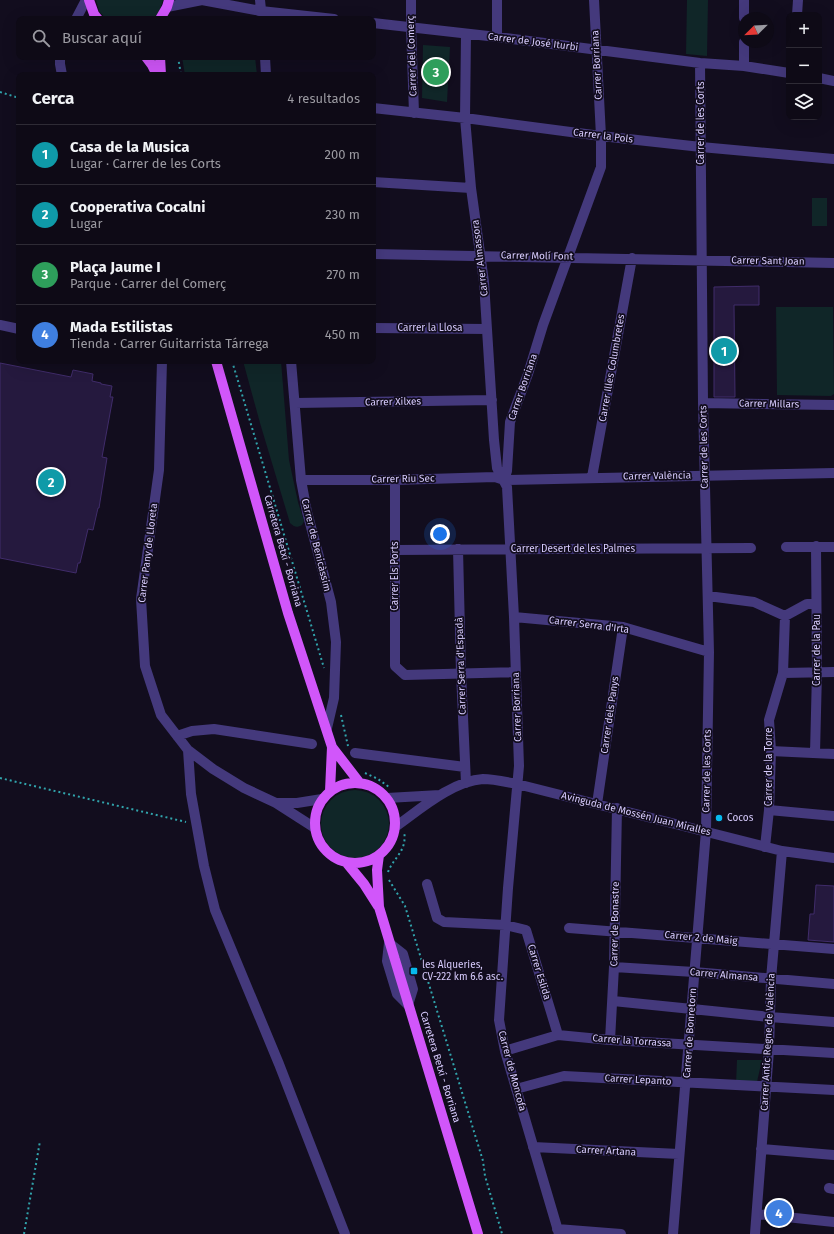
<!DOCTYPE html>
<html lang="es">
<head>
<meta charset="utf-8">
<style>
	:root { --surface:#0e0a16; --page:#1c1823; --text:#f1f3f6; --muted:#9b9aa1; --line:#2e2b35; --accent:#1a73e8 }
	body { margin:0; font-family:"Fira Sans",sans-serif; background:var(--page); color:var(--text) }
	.controls { position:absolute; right:12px; top:12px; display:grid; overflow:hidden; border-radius:8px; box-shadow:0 4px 16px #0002 }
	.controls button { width:36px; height:36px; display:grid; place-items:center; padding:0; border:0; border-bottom:1px solid var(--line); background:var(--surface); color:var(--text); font:20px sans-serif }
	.compass { position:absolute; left:738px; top:12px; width:36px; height:36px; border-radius:50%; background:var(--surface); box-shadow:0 4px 16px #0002; rotate:246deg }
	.you { position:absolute; left:440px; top:534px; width:14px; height:14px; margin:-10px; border:3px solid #fff; border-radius:50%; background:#1a73e8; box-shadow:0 0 0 6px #1a73e833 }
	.badge { display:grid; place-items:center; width:26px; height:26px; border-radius:50%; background:var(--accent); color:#fff; font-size:13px; font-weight:700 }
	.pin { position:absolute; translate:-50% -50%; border:2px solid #fff; box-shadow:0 1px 4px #0006 }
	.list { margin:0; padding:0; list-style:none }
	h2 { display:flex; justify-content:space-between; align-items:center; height:52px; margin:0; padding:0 16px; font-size:17px }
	h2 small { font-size:13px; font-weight:400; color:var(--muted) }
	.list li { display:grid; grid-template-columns:26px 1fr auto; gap:12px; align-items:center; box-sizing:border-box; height:60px; padding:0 16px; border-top:1px solid var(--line) }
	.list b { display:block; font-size:15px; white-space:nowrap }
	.list p { margin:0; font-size:13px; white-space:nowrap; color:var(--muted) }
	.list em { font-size:13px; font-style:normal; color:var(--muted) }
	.icon { flex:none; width:22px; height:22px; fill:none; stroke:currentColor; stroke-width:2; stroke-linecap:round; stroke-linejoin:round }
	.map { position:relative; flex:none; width:834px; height:1234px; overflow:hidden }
	.search { position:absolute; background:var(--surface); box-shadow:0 4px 16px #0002; left:16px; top:16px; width:360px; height:44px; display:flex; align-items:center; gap:10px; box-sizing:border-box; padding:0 14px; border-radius:8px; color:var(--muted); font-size:15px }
	.panel { position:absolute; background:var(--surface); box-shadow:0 4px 16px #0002; left:16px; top:72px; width:360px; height:292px; border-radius:8px }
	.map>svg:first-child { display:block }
	.green { fill:#102628 }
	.building { fill:#25193e; stroke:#402c6a }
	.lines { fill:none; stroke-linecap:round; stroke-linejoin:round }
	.path { stroke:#31a4ac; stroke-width:2; stroke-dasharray:2 3; stroke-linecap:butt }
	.minor { stroke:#44397c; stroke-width:10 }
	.major { stroke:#d156fa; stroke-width:10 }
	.poi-dot { fill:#07baee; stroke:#120d1e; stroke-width:1.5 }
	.labels { text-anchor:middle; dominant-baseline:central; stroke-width:3.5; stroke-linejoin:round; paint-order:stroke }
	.street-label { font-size:10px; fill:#d7cbfd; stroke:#120d1e }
	.poi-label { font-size:10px; fill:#d7cbfd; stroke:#120d1e; text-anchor:start }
</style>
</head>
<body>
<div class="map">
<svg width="834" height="1234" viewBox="0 0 834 1234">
	<rect width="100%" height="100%" fill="#120d1e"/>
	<path class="green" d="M96,0H163L159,12L153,19H106L99,11Z
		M687,0H708L707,56L686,54Z
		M423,45L450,47L447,102L422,98Z
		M182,57H255L257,75H185Z
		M812,198H827V226H812Z
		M776,307H833L834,394L831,396L777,395Z
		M243,361H281L289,460L298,502L304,521L302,525C297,528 294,527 290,523L260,423Z
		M321 824a34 34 0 1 1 68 0a34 34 0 1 1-68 0Z
		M737,1060H762L756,1086L736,1084Z"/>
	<path class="building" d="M759,286V305H734L735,397H714V287Z
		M0,363L71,377L73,370L93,374L92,381L101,383V384L112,386L110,397H113L102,457L107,458L99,508H98L93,530L88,529L80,563H78L76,573L0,558Z
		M816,885L834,886V942L808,940L810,914H814Z"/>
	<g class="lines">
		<path class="path" d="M178,57L181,75
			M0,92L19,98
			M232,361L324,668
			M341,715L348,746
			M365,773L378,779L389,787
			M0,778L186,822
			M388,872C392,861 402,854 404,843C405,840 404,836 405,833
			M389,880L405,906L483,1161L485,1176L501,1230L502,1234
			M24,1234L40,1141"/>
		<path class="minor" d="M202,0L261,11L334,19
			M260,0L262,19
			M411,0V27L414,113
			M497,0V37
			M167,7L202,0
			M797,15L798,0
			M744,18V0
			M76,19L86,0
			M373,23L497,37L700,63L744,66L789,73
			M466,34L465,118L471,188L484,282L494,440L497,468L507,487L514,617L519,766L508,888L499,1020L505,1051L559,1234
			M60,57V64L62,75
			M265,57L266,75
			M744,66V42
			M819,78L834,81
			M373,108L465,118L601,136L701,147L834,159
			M373,182L471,188
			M373,254L834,263
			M0,325L19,329
			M373,328L487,329
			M162,361L159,470L141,599L145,666L161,715L188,750L213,769L244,788L276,803L315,828
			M291,361L301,480L307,512L331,602L336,642L334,698L327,728
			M295,403L492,400
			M703,403L834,405
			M592,477L632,258
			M301,480H395L495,477L504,480L834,473
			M395,480V666L405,675L516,672
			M504,480L507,471L510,422L528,374L543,325L601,167V136L594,0
			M786,547H834
			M458,549L461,673L466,783
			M396,550L751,548
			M708,596L754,602L785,616L783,673L769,720L771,751L769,810L765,847
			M785,616L807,604H816
			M514,617L623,627L709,652
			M783,673L834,672
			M177,736L192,731L214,729L312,744
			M188,750L191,794L204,866L215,910L279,1064L345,1234
			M771,751L834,754
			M355,753L465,767
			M815,753L817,672L816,546
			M387,798L440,795
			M276,803H297L322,799
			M597,804L623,627
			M769,810L834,816
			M395,827C419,810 452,781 483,779C494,779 506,782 517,784L782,851L834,858
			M427,884L437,918L444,922L505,925L526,930L558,1035
			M569,928L834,949
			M389,943L403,954L413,989L408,1005L397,994L387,961Z
			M614,967L694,972L834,984
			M613,1001L770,1017L834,1022
			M610,1040L614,967L617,808
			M505,1051L558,1035L610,1040L834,1053
			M516,1089L564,1076L834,1090
			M533,1147L679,1154
			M761,1149L834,1155
			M829,1188L834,1189
			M757,1214L834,1222
			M557,1229L621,1234
			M673,1234L706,831L709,652L703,403L700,63
			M755,1234L769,1050L771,979L782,851"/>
		<path class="major" d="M89,0L94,14L98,19
			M160,19L167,7L169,0
			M146,57L152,65L157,75
			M160,57L161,75
			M216,361L288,613L332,747L359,782
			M315 823a40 40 0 1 1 80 0a40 40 0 1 1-80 0Z
			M330,791L332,747
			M379,855L377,870L379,907L478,1234
			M346,862L364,884L378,906"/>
	</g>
	<g class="poi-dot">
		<circle cx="719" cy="818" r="4"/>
		<rect x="410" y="967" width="8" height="8" rx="2"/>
	</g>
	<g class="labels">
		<g class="street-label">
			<text transform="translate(533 42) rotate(7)">Carrer de José Iturbi</text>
			<text transform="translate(412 56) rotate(-92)">Carrer del Comerç</text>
			<text transform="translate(597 65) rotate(-93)">Carrer Borriana</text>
			<text transform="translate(701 123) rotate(-90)">Carrer de les Corts</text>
			<text transform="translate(603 136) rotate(7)">Carrer la Pols</text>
			<text transform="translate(537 256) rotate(1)">Carrer Molí Font</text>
			<text transform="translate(480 258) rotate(-97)">Carrer Almassora</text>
			<text transform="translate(768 261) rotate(1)">Carrer Sant Joan</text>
			<text x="430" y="328">Carrer la Llosa</text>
			<text transform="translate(612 368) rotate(-80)">Carrer Illes Columbretes</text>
			<text transform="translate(523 387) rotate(-71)">Carrer Borriana</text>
			<text transform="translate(393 402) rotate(-1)">Carrer Xilxes</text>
			<text transform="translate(769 404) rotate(1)">Carrer Millars</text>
			<text transform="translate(704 447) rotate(-91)">Carrer de les Corts</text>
			<text transform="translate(657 476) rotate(-1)">Carrer València</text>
			<text transform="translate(403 479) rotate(-1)">Carrer Riu Sec</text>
			<text transform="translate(316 545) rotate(76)">Carrer de Benicàssim</text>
			<text x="573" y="549">Carrer Desert de les Palmes</text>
			<text transform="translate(283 551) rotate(74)">Carretera Betxí - Borriana</text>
			<text transform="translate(148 553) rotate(-83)">Carrer Pany de Lloreta</text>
			<text transform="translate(395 576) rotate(-90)">Carrer Els Ports</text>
			<text transform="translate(589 625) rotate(7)">Carrer Serra d'Irta</text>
			<text transform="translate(817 650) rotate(-90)">Carrer de la Pau</text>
			<text transform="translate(461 666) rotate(-92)">Carrer Serra d'Espadà</text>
			<text transform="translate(517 707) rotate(-92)">Carrer Borriana</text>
			<text transform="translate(610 715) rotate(-82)">Carrer dels Panys</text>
			<text transform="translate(769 767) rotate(-90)">Carrer de la Torre</text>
			<text transform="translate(707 771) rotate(-89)">Carrer de les Corts</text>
			<text transform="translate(636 814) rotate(14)">Avinguda de Mossén Juan Miralles</text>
			<text transform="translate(615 924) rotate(-89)">Carrer de Bonastre</text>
			<text transform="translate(701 938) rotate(5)">Carrer 2 de Maig</text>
			<text transform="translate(539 972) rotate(73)">Carrer Eslida</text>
			<text transform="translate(724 975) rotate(5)">Carrer Almansa</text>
			<text transform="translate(690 1033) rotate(-86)">Carrer de Bonretorn</text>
			<text transform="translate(632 1041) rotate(4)">Carrer la Torrassa</text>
			<text transform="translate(768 1042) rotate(-87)">Carrer Antic Regne de València</text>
			<text transform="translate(440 1067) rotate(73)">Carretera Betxí - Borriana</text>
			<text transform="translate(512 1071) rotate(75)">Carrer de Moncofa</text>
			<text transform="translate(638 1080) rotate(3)">Carrer Lepanto</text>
			<text transform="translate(606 1151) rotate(3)">Carrer Artana</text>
		</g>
		<g class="poi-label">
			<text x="727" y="818">Cocos</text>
			<text x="422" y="965">les Alqueries,<tspan x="422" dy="12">CV-222 km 6.6 asc.</tspan></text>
		</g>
	</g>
</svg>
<div class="controls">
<button>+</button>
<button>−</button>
<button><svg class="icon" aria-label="layers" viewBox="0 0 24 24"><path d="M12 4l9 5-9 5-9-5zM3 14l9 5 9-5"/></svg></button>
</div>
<svg class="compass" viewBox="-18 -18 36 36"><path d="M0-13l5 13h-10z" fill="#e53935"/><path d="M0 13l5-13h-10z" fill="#9b9aa1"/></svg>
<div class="you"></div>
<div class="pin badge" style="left:724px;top:351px;background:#0f9aa8">1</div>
<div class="pin badge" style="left:51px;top:482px;background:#0f9aa8">2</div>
<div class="pin badge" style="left:436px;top:72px;background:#2e9e5b">3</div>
<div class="pin badge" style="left:779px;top:1213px;background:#3f7fe0">4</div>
<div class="search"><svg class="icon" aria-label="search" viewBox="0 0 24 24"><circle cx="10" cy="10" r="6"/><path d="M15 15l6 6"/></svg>Buscar aquí</div>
<section class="panel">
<h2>Cerca<small>4 resultados</small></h2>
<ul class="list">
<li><span class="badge" style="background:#0f9aa8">1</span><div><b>Casa de la Musica</b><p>Lugar · Carrer de les Corts</p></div><em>200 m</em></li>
<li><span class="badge" style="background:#0f9aa8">2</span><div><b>Cooperativa Cocalni</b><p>Lugar</p></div><em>230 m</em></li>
<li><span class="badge" style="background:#2e9e5b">3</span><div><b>Plaça Jaume I</b><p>Parque · Carrer del Comerç</p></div><em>270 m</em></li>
<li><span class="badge" style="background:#3f7fe0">4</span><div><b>Mada Estilistas</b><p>Tienda · Carrer Guitarrista Tárrega</p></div><em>450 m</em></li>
</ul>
</section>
</div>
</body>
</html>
